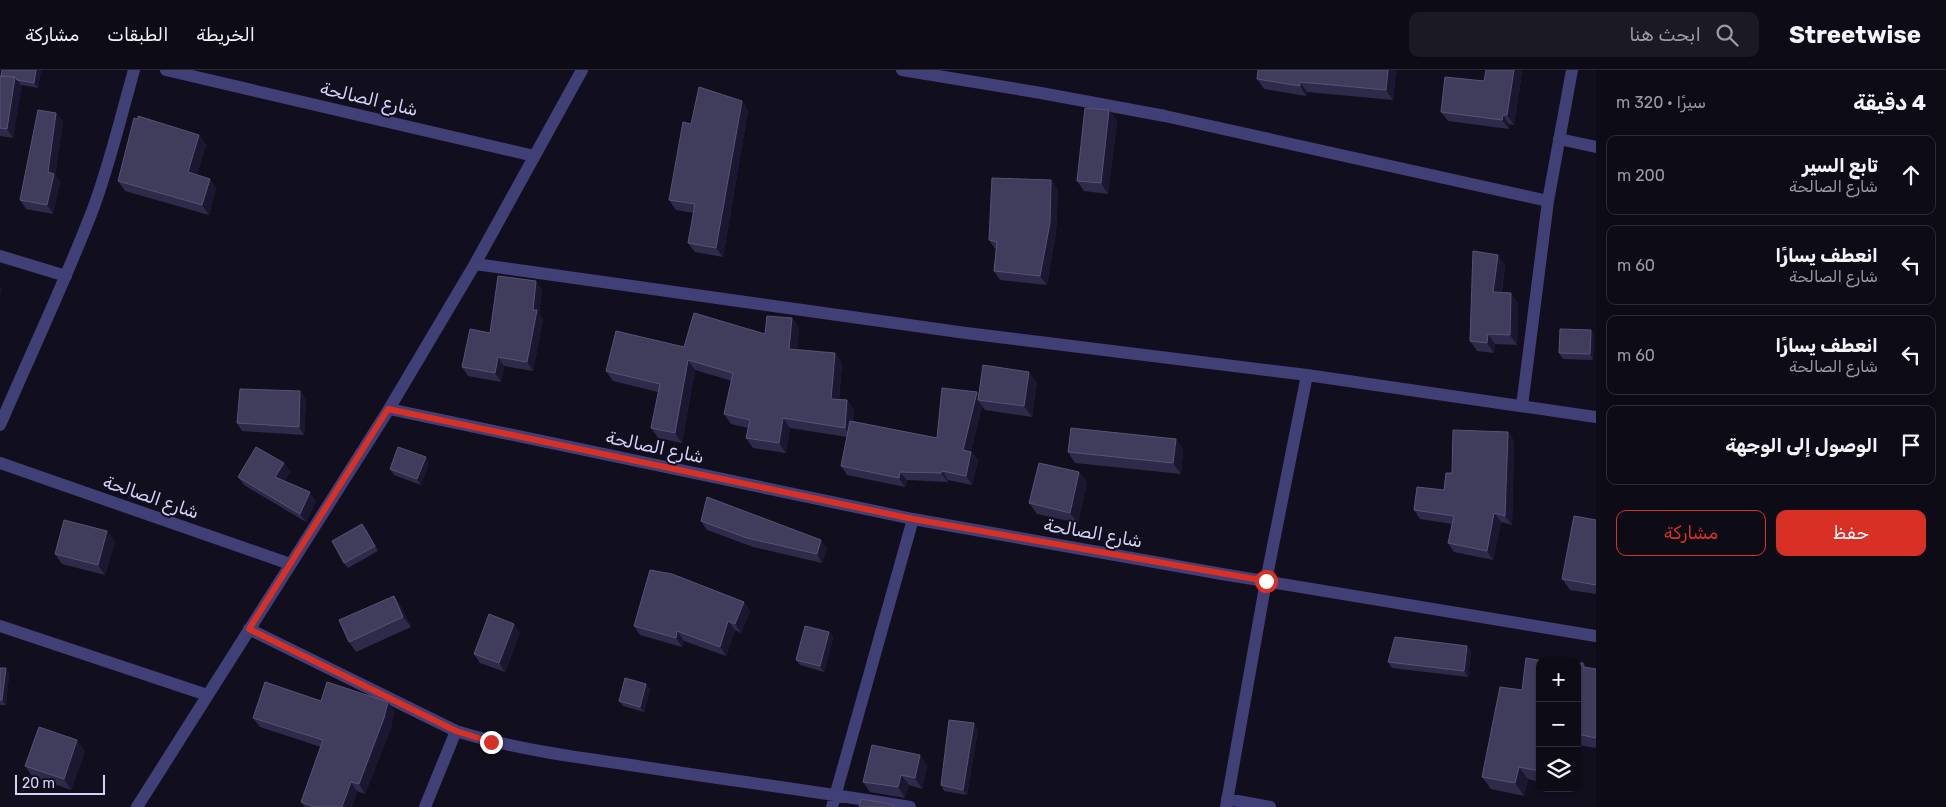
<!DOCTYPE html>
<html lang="ar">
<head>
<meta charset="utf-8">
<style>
	:root { --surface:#0d0b16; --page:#1b1923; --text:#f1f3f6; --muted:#9a9ba1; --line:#2d2b35; --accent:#d93025 }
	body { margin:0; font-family:Rubik,Cairo,sans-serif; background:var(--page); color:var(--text); direction:rtl }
	.controls { position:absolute; right:15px; bottom:15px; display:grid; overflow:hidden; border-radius:10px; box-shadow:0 1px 4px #0004 }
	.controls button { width:45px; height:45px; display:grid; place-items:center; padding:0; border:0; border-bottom:1px solid var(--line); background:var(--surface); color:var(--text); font:25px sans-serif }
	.scale { position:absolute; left:15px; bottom:12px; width:90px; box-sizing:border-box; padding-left:5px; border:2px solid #d4d2f9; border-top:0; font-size:14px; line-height:18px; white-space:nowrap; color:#d4d2f9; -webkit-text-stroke:4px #110f1e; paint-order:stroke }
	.stop { position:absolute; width:15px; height:15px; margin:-11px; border:4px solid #d93025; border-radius:50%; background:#fff }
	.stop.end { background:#d93025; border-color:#fff; box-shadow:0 1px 5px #0008 }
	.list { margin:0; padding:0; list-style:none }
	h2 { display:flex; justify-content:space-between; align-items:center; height:65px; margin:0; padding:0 20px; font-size:21px }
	h2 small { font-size:16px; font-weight:400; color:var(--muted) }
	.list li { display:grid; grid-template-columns:32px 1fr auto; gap:15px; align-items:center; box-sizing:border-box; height:80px; margin:0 10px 10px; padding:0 10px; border:1px solid var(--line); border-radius:10px }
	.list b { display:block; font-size:19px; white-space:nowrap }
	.list p { margin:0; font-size:16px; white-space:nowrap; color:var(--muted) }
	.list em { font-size:16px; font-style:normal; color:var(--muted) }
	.actions { display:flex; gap:10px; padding:15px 20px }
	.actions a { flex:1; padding:11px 0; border:1px solid var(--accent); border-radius:10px; text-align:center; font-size:18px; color:var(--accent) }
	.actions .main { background:var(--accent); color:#fff }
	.icon { flex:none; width:28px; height:28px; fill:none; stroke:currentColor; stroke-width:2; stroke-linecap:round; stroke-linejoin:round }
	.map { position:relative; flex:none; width:1596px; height:737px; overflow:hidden; direction:ltr }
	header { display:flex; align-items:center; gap:30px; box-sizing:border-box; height:70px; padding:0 25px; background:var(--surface); border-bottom:1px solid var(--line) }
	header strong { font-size:24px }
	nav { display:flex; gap:28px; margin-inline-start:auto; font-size:18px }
	.search { width:350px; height:45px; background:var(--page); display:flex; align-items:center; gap:12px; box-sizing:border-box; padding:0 18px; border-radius:10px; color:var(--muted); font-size:19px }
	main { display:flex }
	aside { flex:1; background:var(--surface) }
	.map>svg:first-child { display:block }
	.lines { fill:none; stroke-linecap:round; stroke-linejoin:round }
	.minor { stroke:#404077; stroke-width:12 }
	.wall { fill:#2e2a49 }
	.shaded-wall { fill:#1b1730 }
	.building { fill:#403c5c; stroke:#575375 }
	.route { stroke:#d93025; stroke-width:6 }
	.labels { text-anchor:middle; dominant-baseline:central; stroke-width:4; stroke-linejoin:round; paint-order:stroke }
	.street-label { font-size:18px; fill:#d4d2f9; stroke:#110f1e }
</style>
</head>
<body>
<header>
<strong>Streetwise</strong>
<div class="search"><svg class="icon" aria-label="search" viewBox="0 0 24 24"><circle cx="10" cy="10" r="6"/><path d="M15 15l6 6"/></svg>ابحث هنا</div>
<nav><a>الخريطة</a><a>الطبقات</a><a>مشاركة</a></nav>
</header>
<main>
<aside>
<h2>4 دقيقة<small>سيرًا · 320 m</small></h2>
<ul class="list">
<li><svg class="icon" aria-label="ahead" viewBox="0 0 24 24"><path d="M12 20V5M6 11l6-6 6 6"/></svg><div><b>تابع السير</b><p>شارع الصالحة</p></div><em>200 m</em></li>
<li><svg class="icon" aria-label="left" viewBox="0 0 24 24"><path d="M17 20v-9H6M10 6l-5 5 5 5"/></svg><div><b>انعطف يسارًا</b><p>شارع الصالحة</p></div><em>60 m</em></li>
<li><svg class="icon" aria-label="left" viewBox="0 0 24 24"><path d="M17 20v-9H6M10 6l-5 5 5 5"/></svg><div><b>انعطف يسارًا</b><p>شارع الصالحة</p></div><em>60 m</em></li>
<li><svg class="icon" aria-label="arrive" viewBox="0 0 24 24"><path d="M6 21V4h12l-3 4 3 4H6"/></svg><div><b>الوصول إلى الوجهة</b></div></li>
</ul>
<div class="actions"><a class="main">حفظ</a><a>مشاركة</a></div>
</aside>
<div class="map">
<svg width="1596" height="737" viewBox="0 0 1596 737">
	<rect width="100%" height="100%" fill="#110f1e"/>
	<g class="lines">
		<path class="minor" d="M166,0L534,86
			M902,0L1041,23L1165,46L1548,131
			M1559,69L1596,77
			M0,186L66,206
			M475,194L966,263L1307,305L1596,347
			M1522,336L1548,131L1572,0
			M389,339L913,449L1222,504L1596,566
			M0,355C31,283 65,212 93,139C110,93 121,46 134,0
			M0,393L290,494
			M0,556L207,625
			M249,559L456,661C511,678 567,686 624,694C719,709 815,721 910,737
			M1227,729L1270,737
			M137,737L389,339L475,194L582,0
			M425,737L456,661
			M832,737L913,449
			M1226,737L1266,511L1307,305"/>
	</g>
	<path class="wall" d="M2,0H41L38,18L21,15L13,68L0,66V6H1Z
		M1396,0L1393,30L1307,22L1306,26L1264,19L1257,9Z
		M1486,0H1520L1522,3L1514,55L1509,54V59L1448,51L1441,42L1484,11Z
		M742,31L748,41L723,187L695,182L688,173L694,143L676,140L669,130L691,54Z
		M1109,40L1117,51L1108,124L1084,121L1077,111Z
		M56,43L63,52L55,105L60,112L53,144L26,139L20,130Z
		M199,65L206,75L197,105L216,118L209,145L125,121L118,111Z
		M1051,110L1058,120L1056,162L1047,215L1000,210L994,201L996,180L989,170Z
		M1505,195L1502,222L1518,233L1517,275L1495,274L1494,283L1477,281L1470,271Z
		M542,220L539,244L543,249L533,301L504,296L501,312L468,306L462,297L490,263Z
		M792,248L799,258L797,280L835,283L842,293L839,330H847L854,340L853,351L937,368L977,322L978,324L1037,312L1032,347L985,340L982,336L971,381L978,390L972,415L948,410V412L907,410L905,417L847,405L841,396L847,367L790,358L786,383L753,378L746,368L748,358L731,354L724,344L732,311L695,300L682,373L658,368L651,358L658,322L613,311L606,301L765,264Z
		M1591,260L1594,265L1593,290L1563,289L1559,283Z
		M300,321L306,329L304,365L242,361L237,353Z
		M1508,362L1514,371L1512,455L1501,452L1493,490L1454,482L1448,473L1452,454L1420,449L1414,440L1444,420L1452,403Z
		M1176,369L1183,379L1181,404L1075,393L1068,382Z
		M284,393L290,402L284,411L316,431L306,452L244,415L238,407Z
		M429,393L421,415L394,405L390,399Z
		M1079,402L1087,412L1078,453L1037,444L1029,433Z
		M1596,450V524L1570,520L1562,509Z
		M701,451L827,478L822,493L753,477L707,460Z
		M366,459L378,481L348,498L344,493Z
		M107,461L115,472L105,505L62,494L55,484Z
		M394,526L401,536L411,557L356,582L349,572Z
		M744,532L750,541L741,563L735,560L726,586L684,571L682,577L640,565L634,556Z
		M829,562L833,568L824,602L800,595L796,590Z
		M520,563L505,602L480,593L474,584Z
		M1467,576L1471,582L1468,607L1392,598L1388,592Z
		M1540,591V712L1528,709L1524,726L1491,719L1482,707L1522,620Z
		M1577,593H1583L1586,597L1596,599V678L1577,675Z
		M0,598L9,604L6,635H0Z
		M650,619L644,642L623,636L619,631Z
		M321,631L394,641L391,658L365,724L357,721L352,737H305L301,732L321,677L260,657L253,648Z
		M978,659L967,725L944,721L941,715Z
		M77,670L85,681L71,720L32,706L25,696Z
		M920,685L927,696L922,719L909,715L905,728L870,722L863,712Z"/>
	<path class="shaded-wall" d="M36,0H41L38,18L34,13Z
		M1388,0H1396L1393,30L1386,20Z
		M1514,0H1520L1522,3L1514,55L1507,45Z
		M15,7L22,16L13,68L7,59Z
		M1300,12L1307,22L1306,26L1300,16Z
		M742,31L748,41L723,187L716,178Z
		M1109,40L1117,51L1108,124L1101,113Z
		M56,43L63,52L55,105L60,112L53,144L47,135L48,102Z
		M1503,45L1509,54V59L1502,50Z
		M199,65L206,75L195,112L188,102Z
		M210,109L216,118L209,145L202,135Z
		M1051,110L1058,120L1056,162L1047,215L1040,206Z
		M1498,185L1505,195L1500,232L1493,222Z
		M536,211L542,220L539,244L543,249L533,301L527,292Z
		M0,216L2,219L0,230Z
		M1511,223L1518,233L1517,275L1510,265Z
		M792,248L799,258L796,289L789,279Z
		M1591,260L1594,265L1593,290L1590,284Z
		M1488,264L1495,274L1494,283L1487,273Z
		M835,283L842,293L838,339L831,329Z
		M498,287L504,296L501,312L495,303Z
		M688,290L695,300L682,373L675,363Z
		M1029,302L1037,312L1032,347L1024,336Z
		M300,321L306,329L304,365L299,357Z
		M977,322L983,331L978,330L982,336L969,388L963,380Z
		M847,330L854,340L852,368L845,358Z
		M783,348L790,358L786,383L779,373Z
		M1508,362L1514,371L1512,455L1505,446Z
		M1176,369L1183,379L1181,404L1173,393Z
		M971,382L978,390L972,415L966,406Z
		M426,387L429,393L421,415L417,409Z
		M284,393L290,402L281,415L275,407Z
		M942,401L948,410V412L941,403Z
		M900,402L907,410L905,417L899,408Z
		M1079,402L1087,412L1078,453L1070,443Z
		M310,422L316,431L306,452L300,444Z
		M1494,443L1501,452L1493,490L1487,481Z
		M107,461L115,472L105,505L98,495Z
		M821,470L827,478L822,493L817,484Z
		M394,526L401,536L411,557L403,547Z
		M744,532L750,541L741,563L735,554Z
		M728,551L735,560L726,586L720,577Z
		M514,554L520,563L505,602L499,593Z
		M677,561L684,571L682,577L676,568Z
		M829,562L833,568L824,602L820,596Z
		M1467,576L1471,582L1468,607L1464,601Z
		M6,598L9,604L6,635L2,630Z
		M646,614L650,619L644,642L640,637Z
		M388,632L394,641L391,658L365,724L359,714Z
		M974,653L978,659L967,725L963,720Z
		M77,670L85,681L71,720L64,709Z
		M920,685L927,696L922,719L915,708Z
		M1519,697L1528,709L1524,726L1515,713Z
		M901,705L909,715L905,728L898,717Z
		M351,712L357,721L352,737H342Z"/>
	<path class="building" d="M2,0H36L34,13L17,10L15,7L1,6Z
		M1258,0H1388L1386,20L1300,12V16L1257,9Z
		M1486,0H1514L1507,45H1503L1502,50L1441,42L1445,7L1484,11Z
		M0,6L15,7L7,59L0,58Z
		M699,17L742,31L716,178L688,173L695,134L669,130L683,52L691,54Z
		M1085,38L1109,40L1101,113L1077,111Z
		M38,40L56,43L48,102L54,104L47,135L20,130Z
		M138,46L199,65L188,102L210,109L202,135L118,111L134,48L138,49Z
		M992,108L1051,110L1050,153L1040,206L994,201L997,172L989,170Z
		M1473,181L1498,185L1493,222L1511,223L1510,265L1488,264L1487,273L1470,271Z
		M498,206L536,211L533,240H537L527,292L498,287L495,303L462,297L470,259L490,263Z
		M694,243L765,264L767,246L792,248L789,279L835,283L831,329L847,330L845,358L783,348L779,373L746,368L750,350L724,344L733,303L688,290L675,363L651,358L660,314L606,301L616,261L684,277Z
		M1560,259L1591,260L1590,284L1559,283Z
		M983,295L1029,302L1024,336L978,330Z
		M942,318L977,322L963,380L971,382L966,406L942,401L941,403L900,402L899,408L841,396L850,351L937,368Z
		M240,319L300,321L299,357L237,353Z
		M1071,358L1176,369L1173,393L1068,382Z
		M1453,360L1508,362L1505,446L1494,443L1487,481L1448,473L1454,446L1414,440L1417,417L1444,420L1446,403H1452Z
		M256,377L284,393L275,407L310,422L300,444L238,407Z
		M398,377L426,387L417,409L390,399Z
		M1039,393L1079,402L1070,443L1029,433Z
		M707,427L821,470L817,484L747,468L701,451Z
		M1574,446L1596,450V515L1562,509Z
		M64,450L107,461L98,495L55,484Z
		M362,454L375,476L344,493L332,471Z
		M650,500L672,504L744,532L735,554L728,551L720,577L677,561L676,568L634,556Z
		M394,526L403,547L349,572L339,550Z
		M489,544L514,554L499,593L474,584Z
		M805,556L829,562L820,596L796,590Z
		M1395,567L1467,576L1464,601L1388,592Z
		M1526,588L1543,591H1540V701L1519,697L1515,713L1482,707L1500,617L1522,620Z
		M1577,593H1583V597L1596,599V668L1577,664Z
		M0,598H6L2,630H0Z
		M625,608L646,614L640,637L619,631Z
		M265,612L321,631L327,612L388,632L384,648L359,714L351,712L342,737H315L301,732L323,670L253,648Z
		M949,650L974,653L963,720L941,715Z
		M39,657L77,670L64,709L25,696Z
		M872,675L920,685L915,708L901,705L898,717L863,712Z
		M861,729L894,735V737H859Z"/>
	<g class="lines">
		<path class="route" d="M491,672L456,661L249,559L388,339L913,449L1266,511"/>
	</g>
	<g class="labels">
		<g class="street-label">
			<text transform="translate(369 29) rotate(13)">شارع الصالحة</text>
			<text transform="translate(655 377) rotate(12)">شارع الصالحة</text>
			<text transform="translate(151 427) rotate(19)">شارع الصالحة</text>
			<text transform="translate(1093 463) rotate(10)">شارع الصالحة</text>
		</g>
	</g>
</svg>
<div class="controls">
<button>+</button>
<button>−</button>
<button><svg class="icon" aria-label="layers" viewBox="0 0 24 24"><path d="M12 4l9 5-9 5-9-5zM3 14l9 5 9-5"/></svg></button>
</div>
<div class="scale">20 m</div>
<div class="stop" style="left:1266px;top:511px"></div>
<div class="stop end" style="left:491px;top:672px"></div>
</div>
</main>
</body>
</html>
